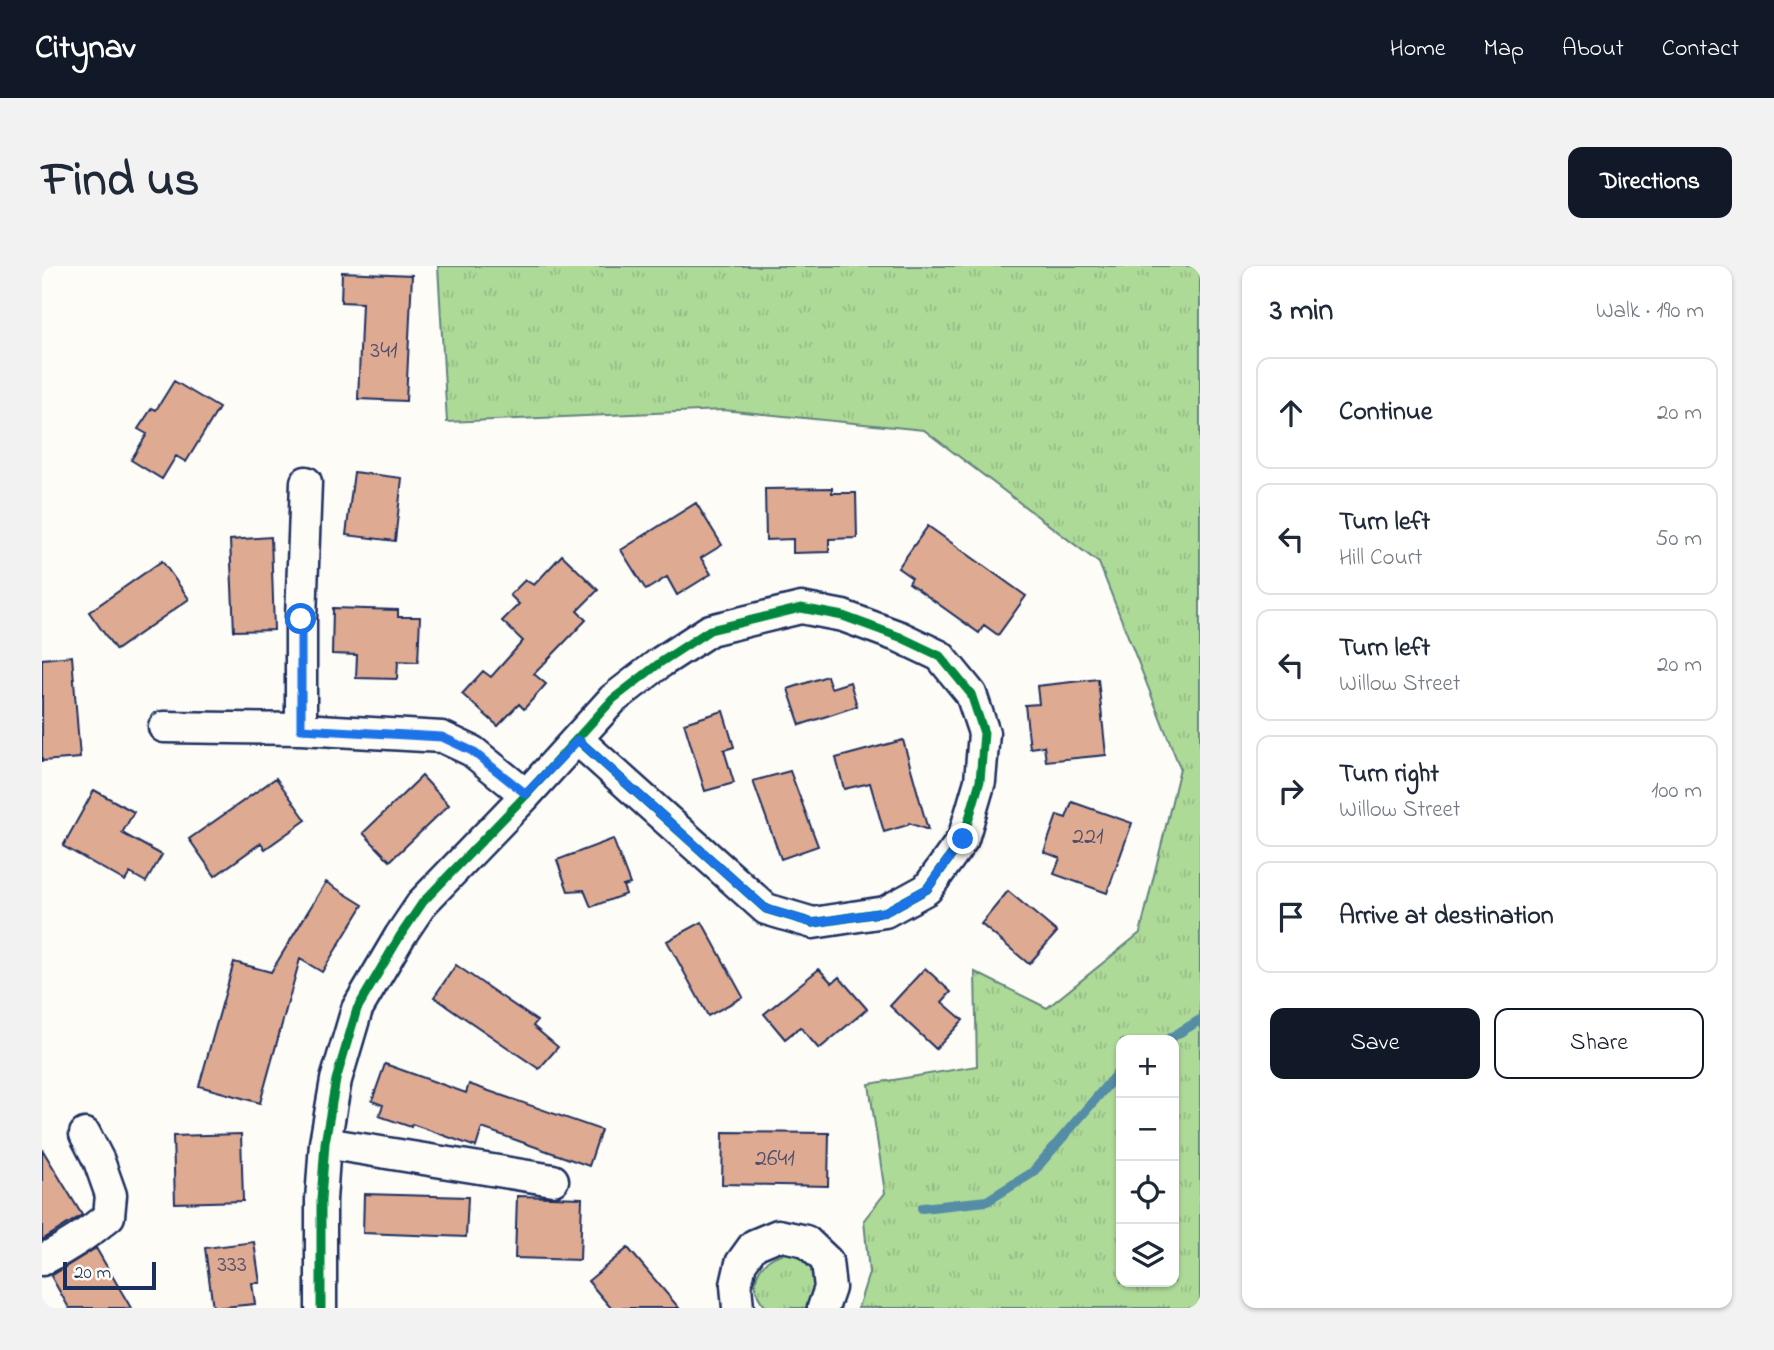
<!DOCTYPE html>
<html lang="en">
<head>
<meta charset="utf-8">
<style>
	:root { --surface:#fff; --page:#f2f2f3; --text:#1f2937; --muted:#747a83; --line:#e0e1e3; --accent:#111827 }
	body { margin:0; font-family:"Indie Flower",sans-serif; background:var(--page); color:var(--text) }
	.controls { position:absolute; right:21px; bottom:21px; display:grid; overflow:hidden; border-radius:14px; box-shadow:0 2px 5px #0004 }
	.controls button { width:63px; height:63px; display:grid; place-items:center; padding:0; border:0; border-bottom:2px solid var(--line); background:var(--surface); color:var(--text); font:35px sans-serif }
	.scale { position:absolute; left:21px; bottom:18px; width:93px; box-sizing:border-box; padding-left:7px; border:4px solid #1b2f5e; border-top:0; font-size:19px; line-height:24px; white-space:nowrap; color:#1b2f5e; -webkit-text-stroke:5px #fdfcf7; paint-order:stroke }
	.stop { position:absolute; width:21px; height:21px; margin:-16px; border:5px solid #1a73e8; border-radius:50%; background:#fff }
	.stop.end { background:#1a73e8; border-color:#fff; box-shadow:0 2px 7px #0008 }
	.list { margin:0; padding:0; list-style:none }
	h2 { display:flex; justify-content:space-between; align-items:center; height:91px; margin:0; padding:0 28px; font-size:30px }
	h2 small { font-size:23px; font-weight:400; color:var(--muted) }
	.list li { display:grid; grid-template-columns:46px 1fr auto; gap:21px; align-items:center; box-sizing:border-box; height:112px; margin:0 14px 14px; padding:0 14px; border:2px solid var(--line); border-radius:14px }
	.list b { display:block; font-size:26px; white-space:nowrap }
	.list p { margin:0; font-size:23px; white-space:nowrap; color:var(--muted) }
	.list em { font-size:23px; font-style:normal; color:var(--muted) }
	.actions { display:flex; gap:14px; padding:21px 28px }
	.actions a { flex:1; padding:16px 0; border:2px solid var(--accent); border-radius:14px; text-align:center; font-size:24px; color:var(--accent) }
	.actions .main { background:var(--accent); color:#fff }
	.icon { flex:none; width:38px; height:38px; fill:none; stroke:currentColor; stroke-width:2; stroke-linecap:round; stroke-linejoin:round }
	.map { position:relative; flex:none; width:1158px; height:1042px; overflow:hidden; border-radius:14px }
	header { display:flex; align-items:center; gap:42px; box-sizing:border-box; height:98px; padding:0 35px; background:var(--accent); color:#fff }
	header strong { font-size:33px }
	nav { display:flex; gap:38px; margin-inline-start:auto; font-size:24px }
	.intro { display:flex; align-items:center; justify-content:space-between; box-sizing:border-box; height:168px; padding:0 42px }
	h1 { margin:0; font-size:49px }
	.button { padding:18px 32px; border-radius:14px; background:var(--accent); color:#fff; font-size:24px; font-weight:700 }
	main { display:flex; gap:42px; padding:0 42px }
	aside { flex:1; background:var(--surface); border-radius:14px; box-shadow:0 2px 5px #0004 }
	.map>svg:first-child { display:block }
	.grass { fill:url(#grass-tufts); stroke:#64847b; stroke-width:2; fill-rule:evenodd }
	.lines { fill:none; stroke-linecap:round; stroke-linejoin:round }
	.stream { stroke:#558da7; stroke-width:10 }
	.building { fill:#deaa92; stroke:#1b2f5e; stroke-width:2 }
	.minor-casing { stroke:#1b2f5e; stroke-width:35 }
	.minor { stroke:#fdfcf7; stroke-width:30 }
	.cycleway-casing { stroke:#fdfcf7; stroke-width:13 }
	.cycleway { stroke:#00873e; stroke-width:9 }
	.route { stroke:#1a73e8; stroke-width:9 }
	.labels { text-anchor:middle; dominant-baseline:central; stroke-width:7; stroke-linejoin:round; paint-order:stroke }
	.number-label { font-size:24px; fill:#4c4e6b }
</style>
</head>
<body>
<header>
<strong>Citynav</strong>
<nav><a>Home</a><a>Map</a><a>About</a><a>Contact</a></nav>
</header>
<div class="intro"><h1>Find us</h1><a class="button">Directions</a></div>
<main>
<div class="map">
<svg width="1158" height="1042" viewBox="0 0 1158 1042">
	<defs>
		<pattern id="grass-tufts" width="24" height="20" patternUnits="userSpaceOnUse" patternTransform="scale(1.75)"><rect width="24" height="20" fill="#aeda98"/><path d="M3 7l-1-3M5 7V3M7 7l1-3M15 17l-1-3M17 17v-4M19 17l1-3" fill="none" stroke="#95bb85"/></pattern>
	</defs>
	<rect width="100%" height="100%" fill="#fdfcf7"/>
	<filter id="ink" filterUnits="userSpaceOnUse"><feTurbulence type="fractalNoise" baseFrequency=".0143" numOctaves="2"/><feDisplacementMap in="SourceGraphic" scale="14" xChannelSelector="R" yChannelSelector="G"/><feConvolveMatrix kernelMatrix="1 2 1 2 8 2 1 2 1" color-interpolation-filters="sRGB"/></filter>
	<g filter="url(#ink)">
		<path class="grass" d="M396,0H1158V1042H816L827,1007L822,954L843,927L827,818L935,800L933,706L1005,742L1098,667L1138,502L1057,297L882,164L681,144L405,156ZM1132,774V1016H1079V774Z
			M743,987C764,989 782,1004 773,1027C771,1033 770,1037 765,1042H725C703,1020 715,994 743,987Z"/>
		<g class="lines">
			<path class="stream" d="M1125,774L1158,754
				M880,942L945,935L990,907L1079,803"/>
		</g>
		<path class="building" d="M300,6L370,9L364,135L316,133L320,37L299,36Z
			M132,115L177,142L144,196L134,190L120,213L89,194L105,168L96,163L110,142L114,144Z
			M312,206L360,212L353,275L304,269Z
			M790,222V227H814L815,272L787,273V286L751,287V273L724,274L723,223Z
			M654,237L680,279L659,292L669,308L635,329L625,311L604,324L579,284Z
			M886,260L984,330L956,369L942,359L937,367L867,317L870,312L856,302Z
			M229,271L232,364L192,365L188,274Z
			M520,289L556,324L535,345L544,354L492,408L504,418L482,443L477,438L456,460L420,428L441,405L449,411L481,375L460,355L477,338L468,329L483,314L492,319Z
			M120,295L147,333L74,384L47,346Z
			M291,342L356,344V351H378L376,396L356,395L355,413L314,412L315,389L290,388Z
			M30,390L38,492L0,495V393Z
			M785,410L789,422L808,416L815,440L758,459L746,423Z
			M1056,413L1064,489L1004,495L1002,480L988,482L983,439L997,438L995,420Z
			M681,445L692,481L682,484L692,517L663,525L642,457Z
			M861,474L886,564L867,557L866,559L842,566L828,517L802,523L794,492Z
			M748,505L776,580L739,593L711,515Z
			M380,510L407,539L348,595L321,567Z
			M234,512L264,554L223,583L219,577L173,610L147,573Z
			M52,524L92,546L80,567L120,589L104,616L88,607L83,615L21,580Z
			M1030,536L1090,557L1065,627L1012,608L1018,592L1002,586L1015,549L1024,552Z
			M571,573L588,618L581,620L584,628L549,641L542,624L526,625L515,594Z
			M284,616L321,639L280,706L258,693L218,837L157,820L192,696L229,706Z
			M966,625L1015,666L987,698L939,658Z
			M660,656L701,731L666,750L625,675Z
			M414,699L495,755L491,760L516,781L497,803L392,731Z
			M883,702L909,726L900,736L921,754L894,783L848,740Z
			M777,703L790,717L797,711L825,743L777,783L758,761L743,773L722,748Z
			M343,798L424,827L427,818L559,864L547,900L440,862L434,881L370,858L369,861L337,850L341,839L330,835Z
			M681,866L787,867L786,920L680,918Z
			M199,868L201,935L133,937L131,870Z
			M0,883L40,949L0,974Z
			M322,928L426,931L424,971L321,967Z
			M475,930L540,932L538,994L473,992Z
			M212,976L218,1017H210L213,1038L171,1042L163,982Z
			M54,982L89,1042H27L9,1010Z
			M586,982L637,1042H569L546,1015Z"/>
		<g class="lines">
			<g class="minor-casing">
				<path id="minor" d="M122,461L259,463L400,471L430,485L484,529
					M259,463V353L264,216
					M283,877L511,914
					M0,994C24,982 46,968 67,950L69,929L57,895L43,868
					M279,1042V934L283,877L294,814L315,743L358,670L381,636L484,529L571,433L619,396L668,364L759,342L801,350L858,371L898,390L929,428L942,467L938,515L921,573L885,623L843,646L771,657L724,643L536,474
					M696,1042L694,1019L699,997L712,979L736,969L764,975L785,995L788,1022L781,1042"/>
			</g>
			<use href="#minor" class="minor"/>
			<g class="cycleway-casing">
				<path id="cycleway" d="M279,1042V934L283,877L294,814L315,743L358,670L381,636L484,529L571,433L619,396L668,364L759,342L801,350L858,371L898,390L929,428L942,467L938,515L921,573L885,623L843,646L771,657L724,643L536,474"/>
			</g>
			<use href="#cycleway" class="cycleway"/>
		</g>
	</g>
	<g class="lines" filter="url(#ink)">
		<path class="route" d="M259,353V463L400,471L430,485L484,528L536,474L724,643L771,657L843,646L885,623L921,573"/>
	</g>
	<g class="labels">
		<g class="number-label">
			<text x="342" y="85">341</text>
			<text x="1046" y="571">221</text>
			<text x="733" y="893">2641</text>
			<text x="190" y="999">333</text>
		</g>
	</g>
</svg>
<div class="controls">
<button>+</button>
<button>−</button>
<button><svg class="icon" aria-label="locate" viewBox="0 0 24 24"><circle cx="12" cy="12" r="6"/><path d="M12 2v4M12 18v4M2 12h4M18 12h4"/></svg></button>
<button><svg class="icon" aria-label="layers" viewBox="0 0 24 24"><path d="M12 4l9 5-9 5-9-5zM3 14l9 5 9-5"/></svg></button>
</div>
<div class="scale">20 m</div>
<div class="stop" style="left:259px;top:353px"></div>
<div class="stop end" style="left:921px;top:573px"></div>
</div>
<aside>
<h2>3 min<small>Walk · 190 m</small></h2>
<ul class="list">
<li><svg class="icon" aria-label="ahead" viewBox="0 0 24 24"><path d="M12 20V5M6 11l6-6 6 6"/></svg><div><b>Continue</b></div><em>20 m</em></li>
<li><svg class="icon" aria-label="left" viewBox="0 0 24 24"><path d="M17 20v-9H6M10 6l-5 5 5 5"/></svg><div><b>Turn left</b><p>Hill Court</p></div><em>50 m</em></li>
<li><svg class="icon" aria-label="left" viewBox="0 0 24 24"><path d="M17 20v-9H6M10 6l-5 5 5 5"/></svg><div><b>Turn left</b><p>Willow Street</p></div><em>20 m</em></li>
<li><svg class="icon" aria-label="right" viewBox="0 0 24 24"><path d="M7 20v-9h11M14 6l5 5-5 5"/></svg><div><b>Turn right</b><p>Willow Street</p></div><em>100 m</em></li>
<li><svg class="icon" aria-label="arrive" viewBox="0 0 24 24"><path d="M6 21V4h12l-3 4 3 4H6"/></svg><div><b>Arrive at destination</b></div></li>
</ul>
<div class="actions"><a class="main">Save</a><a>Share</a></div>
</aside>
</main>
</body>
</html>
